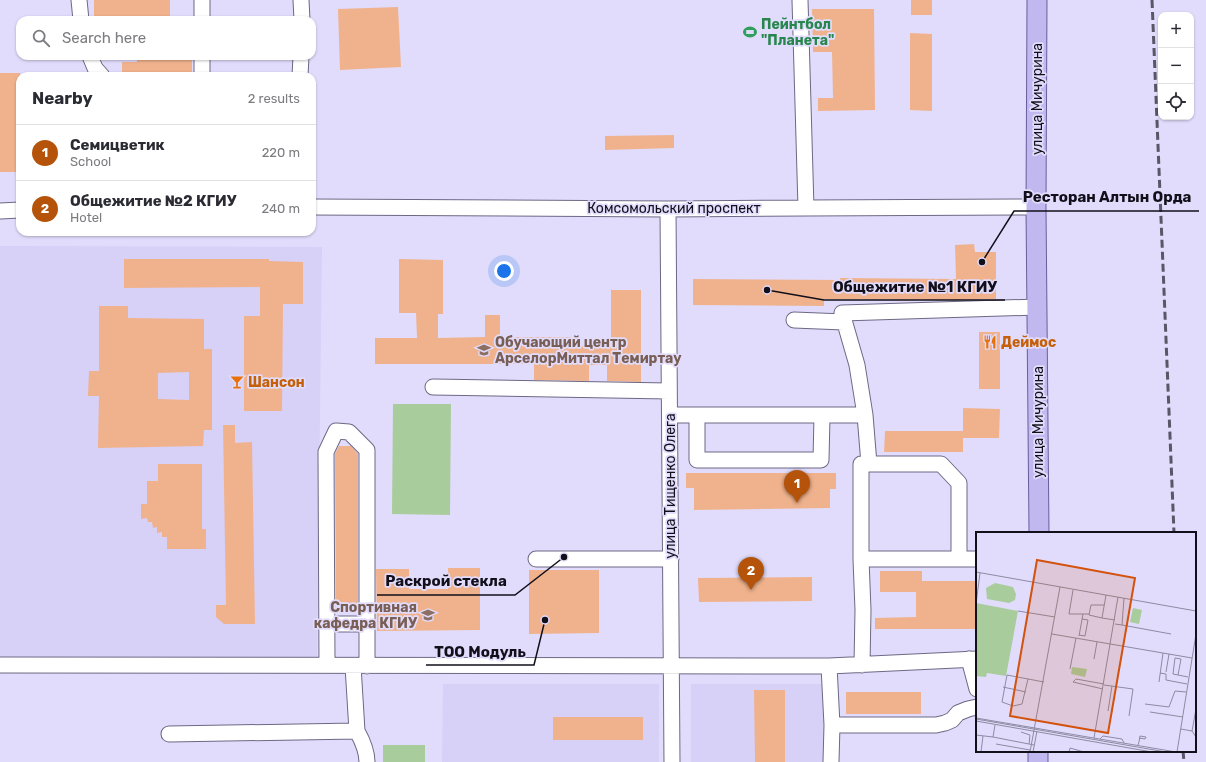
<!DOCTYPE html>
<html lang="en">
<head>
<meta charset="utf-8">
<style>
	:root { --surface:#fff; --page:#f7f7f7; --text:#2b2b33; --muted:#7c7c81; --line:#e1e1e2; --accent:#b45309 }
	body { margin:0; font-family:Rubik,sans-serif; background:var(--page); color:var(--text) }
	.controls { position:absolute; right:12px; top:12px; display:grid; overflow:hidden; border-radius:8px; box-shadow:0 1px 3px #0004 }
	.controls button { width:36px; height:36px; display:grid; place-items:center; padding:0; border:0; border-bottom:1px solid var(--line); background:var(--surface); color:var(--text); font:20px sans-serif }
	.you { position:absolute; left:504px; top:271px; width:14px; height:14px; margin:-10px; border:3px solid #fff; border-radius:50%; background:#1a73e8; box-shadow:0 0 0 6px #1a73e833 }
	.badge { display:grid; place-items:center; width:26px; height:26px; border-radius:50%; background:var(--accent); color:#fff; font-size:13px; font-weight:700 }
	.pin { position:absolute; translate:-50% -33px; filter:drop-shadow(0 1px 2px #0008) }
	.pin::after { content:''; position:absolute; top:21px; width:14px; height:12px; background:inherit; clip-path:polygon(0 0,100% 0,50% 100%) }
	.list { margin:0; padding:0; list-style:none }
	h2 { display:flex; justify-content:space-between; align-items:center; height:52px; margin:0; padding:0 16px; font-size:17px }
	h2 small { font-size:13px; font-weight:400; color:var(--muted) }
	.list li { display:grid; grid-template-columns:26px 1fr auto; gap:12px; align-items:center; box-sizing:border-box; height:56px; padding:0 16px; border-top:1px solid var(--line) }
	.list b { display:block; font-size:15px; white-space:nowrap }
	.list p { margin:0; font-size:13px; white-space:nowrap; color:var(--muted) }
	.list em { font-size:13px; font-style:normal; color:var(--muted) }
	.icon { flex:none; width:22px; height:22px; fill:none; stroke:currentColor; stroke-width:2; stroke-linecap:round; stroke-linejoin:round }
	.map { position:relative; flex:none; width:1206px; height:762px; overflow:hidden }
	.search { position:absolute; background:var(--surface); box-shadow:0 1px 3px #0004; left:16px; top:16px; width:300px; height:44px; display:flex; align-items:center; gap:10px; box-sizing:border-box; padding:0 14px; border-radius:12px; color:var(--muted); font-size:15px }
	.panel { position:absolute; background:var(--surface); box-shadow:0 1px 3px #0004; left:16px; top:72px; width:300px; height:164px; border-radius:12px }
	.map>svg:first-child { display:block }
	.built { fill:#d7d0f7 }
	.garden { fill:#a9cc9d }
	.building { fill:#f0b28d; fill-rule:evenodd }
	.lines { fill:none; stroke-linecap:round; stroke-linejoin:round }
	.minor-casing { stroke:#6d6884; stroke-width:17 }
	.major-casing { stroke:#685e9d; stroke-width:21 }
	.minor { stroke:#fff; stroke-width:15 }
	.major { stroke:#c0b8ef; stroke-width:19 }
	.rail { stroke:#595668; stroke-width:3; stroke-dasharray:8 4; stroke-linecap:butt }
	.labels { text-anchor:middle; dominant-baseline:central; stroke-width:3.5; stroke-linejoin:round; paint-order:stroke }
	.leisure-label { font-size:14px; font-weight:bold; fill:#27864d; stroke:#e1dcfc; text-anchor:start }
	.street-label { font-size:14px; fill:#120f1a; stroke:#e1dcfc }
	.education-label { font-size:14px; font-weight:bold; fill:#785e54; stroke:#e1dcfc; text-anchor:start }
	.food-label { font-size:14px; font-weight:bold; fill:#c56008; stroke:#e1dcfc; text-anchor:start }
	.inset-road { fill:none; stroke:#8e8aa2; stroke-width:1 }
	.view { fill:#d3520d; fill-opacity:0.15; stroke:#d3520d; stroke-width:2 }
	.inset-edge { fill:none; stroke:#120f1a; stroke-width:2 }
	.leader { fill:none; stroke:#120f1a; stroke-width:1.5 }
	.callout-dot { fill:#120f1a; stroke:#e1dcfc; stroke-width:1.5 }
	.callout-label { font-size:15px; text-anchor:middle; font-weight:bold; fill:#120f1a; stroke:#e1dcfc; stroke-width:3.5; stroke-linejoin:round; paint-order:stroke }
</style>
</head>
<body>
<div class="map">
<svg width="1206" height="762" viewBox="0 0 1206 762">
	<rect width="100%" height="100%" fill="#e1dcfc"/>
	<path class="built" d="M0,246L322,247L317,658H0Z
		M443,684H659V762H442Z
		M691,684H825L824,729H838L839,762H691Z"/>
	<path class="garden" d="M393,404H451L450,515L392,514Z
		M383,745H425V762H383Z"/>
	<path class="building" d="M94,0H170V20H94Z
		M911,0H932V15H911Z
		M398,7L401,67L340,70L338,9Z
		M812,9H874L875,110L818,111V98H833L832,52H813Z
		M910,33L932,34V111L910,110Z
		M137,56H192V76H122V62H137Z
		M0,73H20V172H0Z
		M674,135V148L605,150V136Z
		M974,244L975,252H996V299L956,300L824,299V306L693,305V279L840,280V278L956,279L955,245Z
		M124,259H269V261L303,262V304H283L282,411H244V316H260V287L124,288Z
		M399,259L443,260V314H438V338L485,337V315H500V337H571V346H611V290H641V382L607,381V365H589V381L534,380V364H375V338H417L416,313H399Z
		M99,306H128V318L204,319V349H212V430H204L203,446L98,448L99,396H88L89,371H99ZM189,372V400L158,399V373Z
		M979,332H1000V389H979Z
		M963,408L1000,409L999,438H963Z
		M223,425H235V443L252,442L255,624H224L216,617V605H226Z
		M885,431H963V452H884Z
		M339,446H351L358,454V605H336L335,454Z
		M158,464H202V529H206V549H167V537H162V532L157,533V527L153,528L152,522H148L147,518L141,519V504H147V481H158Z
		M686,473H836V489H830V508L694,510V488H686Z
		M448,568H480V630L377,631L376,569H409V589H448Z
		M529,570H599V633L529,634Z
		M880,571H922V581H975V617H977V629H875V618L916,617V592H880Z
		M812,577V601L699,602L698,578Z
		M754,690H785V762H755Z
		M846,692H921V714H846Z
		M553,717H643V740H553Z"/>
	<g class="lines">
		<g class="minor-casing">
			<path id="minor" d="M79,0L81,20
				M301,0L302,20
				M800,0L806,208
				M202,20V0
				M90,56L95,68L102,76
				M202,76V56
				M300,76L301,56
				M312,207L668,209L806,208L1036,207
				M668,209L672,762
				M0,211L20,210
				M794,320L844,322
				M433,387L669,391
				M670,415H865
				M697,415V460H821L822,416
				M869,464L865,415L857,365L842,313L1037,307
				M536,559H671
				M861,559V464H941L959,483V559
				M327,624H367
				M969,659L977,689
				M0,665L829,666L977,659
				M327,665L326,452L336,431L349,432L367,450V666
				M862,665L863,610L861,559H977
				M353,666L357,731C362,740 367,751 367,762
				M829,666L832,725H936L945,723L952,720L958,713L968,709L977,707
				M169,734L357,731
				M831,762L832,725"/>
		</g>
		<g class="major-casing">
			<path id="major" d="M1037,0L1036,207L1039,533
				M1038,762V751"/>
		</g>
		<use href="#minor" class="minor"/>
		<use href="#major" class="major"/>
		<path class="rail" d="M1152,0L1174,533
			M1183,751L1184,762"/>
	</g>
	<defs>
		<g id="stadium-bare" transform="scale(1.08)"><path d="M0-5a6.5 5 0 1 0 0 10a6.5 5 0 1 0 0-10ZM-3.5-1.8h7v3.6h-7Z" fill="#2e9e5b" stroke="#e1dcfc" stroke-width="2.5" paint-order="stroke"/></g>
		<g id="restaurant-bare" transform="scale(1.08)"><path d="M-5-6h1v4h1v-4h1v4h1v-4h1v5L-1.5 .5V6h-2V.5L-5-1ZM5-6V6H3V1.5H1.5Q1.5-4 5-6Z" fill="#e8710a" stroke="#e1dcfc" stroke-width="2.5" paint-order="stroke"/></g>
		<g id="university-bare" transform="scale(1.08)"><path d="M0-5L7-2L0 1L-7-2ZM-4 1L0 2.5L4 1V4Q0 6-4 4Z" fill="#8d6e63" stroke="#e1dcfc" stroke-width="2.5" paint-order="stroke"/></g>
		<g id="bar-bare" transform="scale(1.08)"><path d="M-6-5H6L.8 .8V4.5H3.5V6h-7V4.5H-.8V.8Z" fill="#e8710a" stroke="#e1dcfc" stroke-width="2.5" paint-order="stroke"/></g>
	</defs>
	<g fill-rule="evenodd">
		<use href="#stadium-bare" x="750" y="32"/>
		<use href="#restaurant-bare" x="990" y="342"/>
		<use href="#university-bare" x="484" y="350"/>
		<use href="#bar-bare" x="237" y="382"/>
		<use href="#university-bare" x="428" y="615"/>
	</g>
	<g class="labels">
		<g class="leisure-label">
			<text x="761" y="24">Пейнтбол<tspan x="761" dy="16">"Планета"</tspan></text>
		</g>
		<g class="street-label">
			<text transform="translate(1037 99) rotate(-90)">улица Мичурина</text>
			<text x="674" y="208">Комсомольский проспект</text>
			<text transform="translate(1038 422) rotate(-90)">улица Мичурина</text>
			<text transform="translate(670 486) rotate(-90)">улица Тищенко Олега</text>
		</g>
		<g class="education-label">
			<text x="495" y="342">Обучающий центр<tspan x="495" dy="16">АрселорМиттал Темиртау</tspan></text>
			<text x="417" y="607" text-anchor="end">Спортивная<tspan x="417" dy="16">кафедра КГИУ</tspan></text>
		</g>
		<g class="food-label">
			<text x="1001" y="342">Деймос</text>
			<text x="248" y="382">Шансон</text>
		</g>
	</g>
	<g transform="translate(976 532)">
		<rect width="220" height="220" fill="#e1dcfc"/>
		<path d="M19,51L37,55L40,62L39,68L33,71L11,67L10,56ZM0,71L42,79L30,144L11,141L10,145L0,144ZM157,76L166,78L163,92L154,90ZM96,135L111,137L109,145L95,142Z" fill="#a9cc9d"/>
		<path class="inset-road" d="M0,40L220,79M97,58L93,82H113M130,63L126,86L139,88M0,72L4,41M42,79L79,85M126,86L113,83L115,73H128M139,92L146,93L148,66M146,93L195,102M76,102L216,126M103,103L109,104L112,88L106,87M103,104L107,82M118,127L121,110M94,137L100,106M190,140L193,122M184,141L190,142V148L211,152M202,143L205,127L199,126L197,142L212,145M52,147L46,172L37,174L26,170L31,143L68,150M183,150L187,121M128,153L157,157L153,184M27,155L50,160M127,157L97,150L100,147L128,152M169,172L193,175L199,159L210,160M132,179L136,154M174,180L207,185M0,186L200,220M0,187L190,220M0,189L176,220M19,193L17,205L58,213M205,197L216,199L220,205M216,199L220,177M45,200L54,203L53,212M0,203L17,205M118,206L142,65M124,207L127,204L146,207L148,211M20,212L54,218M162,213L163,210L164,204L170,205L169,207L163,206M5,220L7,204M54,220L84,55M57,220L61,199M93,220L94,216L108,220M201,220L220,102"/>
		<path class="view" d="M61,28L159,46L132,201L34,184Z"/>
		<rect width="220" height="220" class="inset-edge"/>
	</g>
	<path class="leader" d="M982 262L1014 211H1199M767 290L824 300H1005M564 557L515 595H377M545 620L534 665H426"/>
	<g class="callout-dot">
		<circle cx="982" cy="262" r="4"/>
		<circle cx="767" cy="290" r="4"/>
		<circle cx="564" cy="557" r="4"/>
		<circle cx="545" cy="620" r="4"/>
	</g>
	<g class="callout-label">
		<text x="1107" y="202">Ресторан Алтын Орда</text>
		<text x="915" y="292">Общежитие №1 КГИУ</text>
		<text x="446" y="586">Раскрой стекла</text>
		<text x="480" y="657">ТОО Модуль</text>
	</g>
</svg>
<div class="controls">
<button>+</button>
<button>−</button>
<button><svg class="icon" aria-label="locate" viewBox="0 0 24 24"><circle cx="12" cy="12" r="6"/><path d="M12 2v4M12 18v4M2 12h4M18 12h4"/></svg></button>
</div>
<div class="you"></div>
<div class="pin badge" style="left:797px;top:503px">1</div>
<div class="pin badge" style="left:751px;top:590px">2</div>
<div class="search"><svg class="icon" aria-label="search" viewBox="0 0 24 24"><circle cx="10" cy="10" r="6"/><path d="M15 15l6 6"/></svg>Search here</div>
<section class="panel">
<h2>Nearby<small>2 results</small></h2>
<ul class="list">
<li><span class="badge">1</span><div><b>Семицветик</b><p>School</p></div><em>220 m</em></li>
<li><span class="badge">2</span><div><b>Общежитие №2 КГИУ</b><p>Hotel</p></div><em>240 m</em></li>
</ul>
</section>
</div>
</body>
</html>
